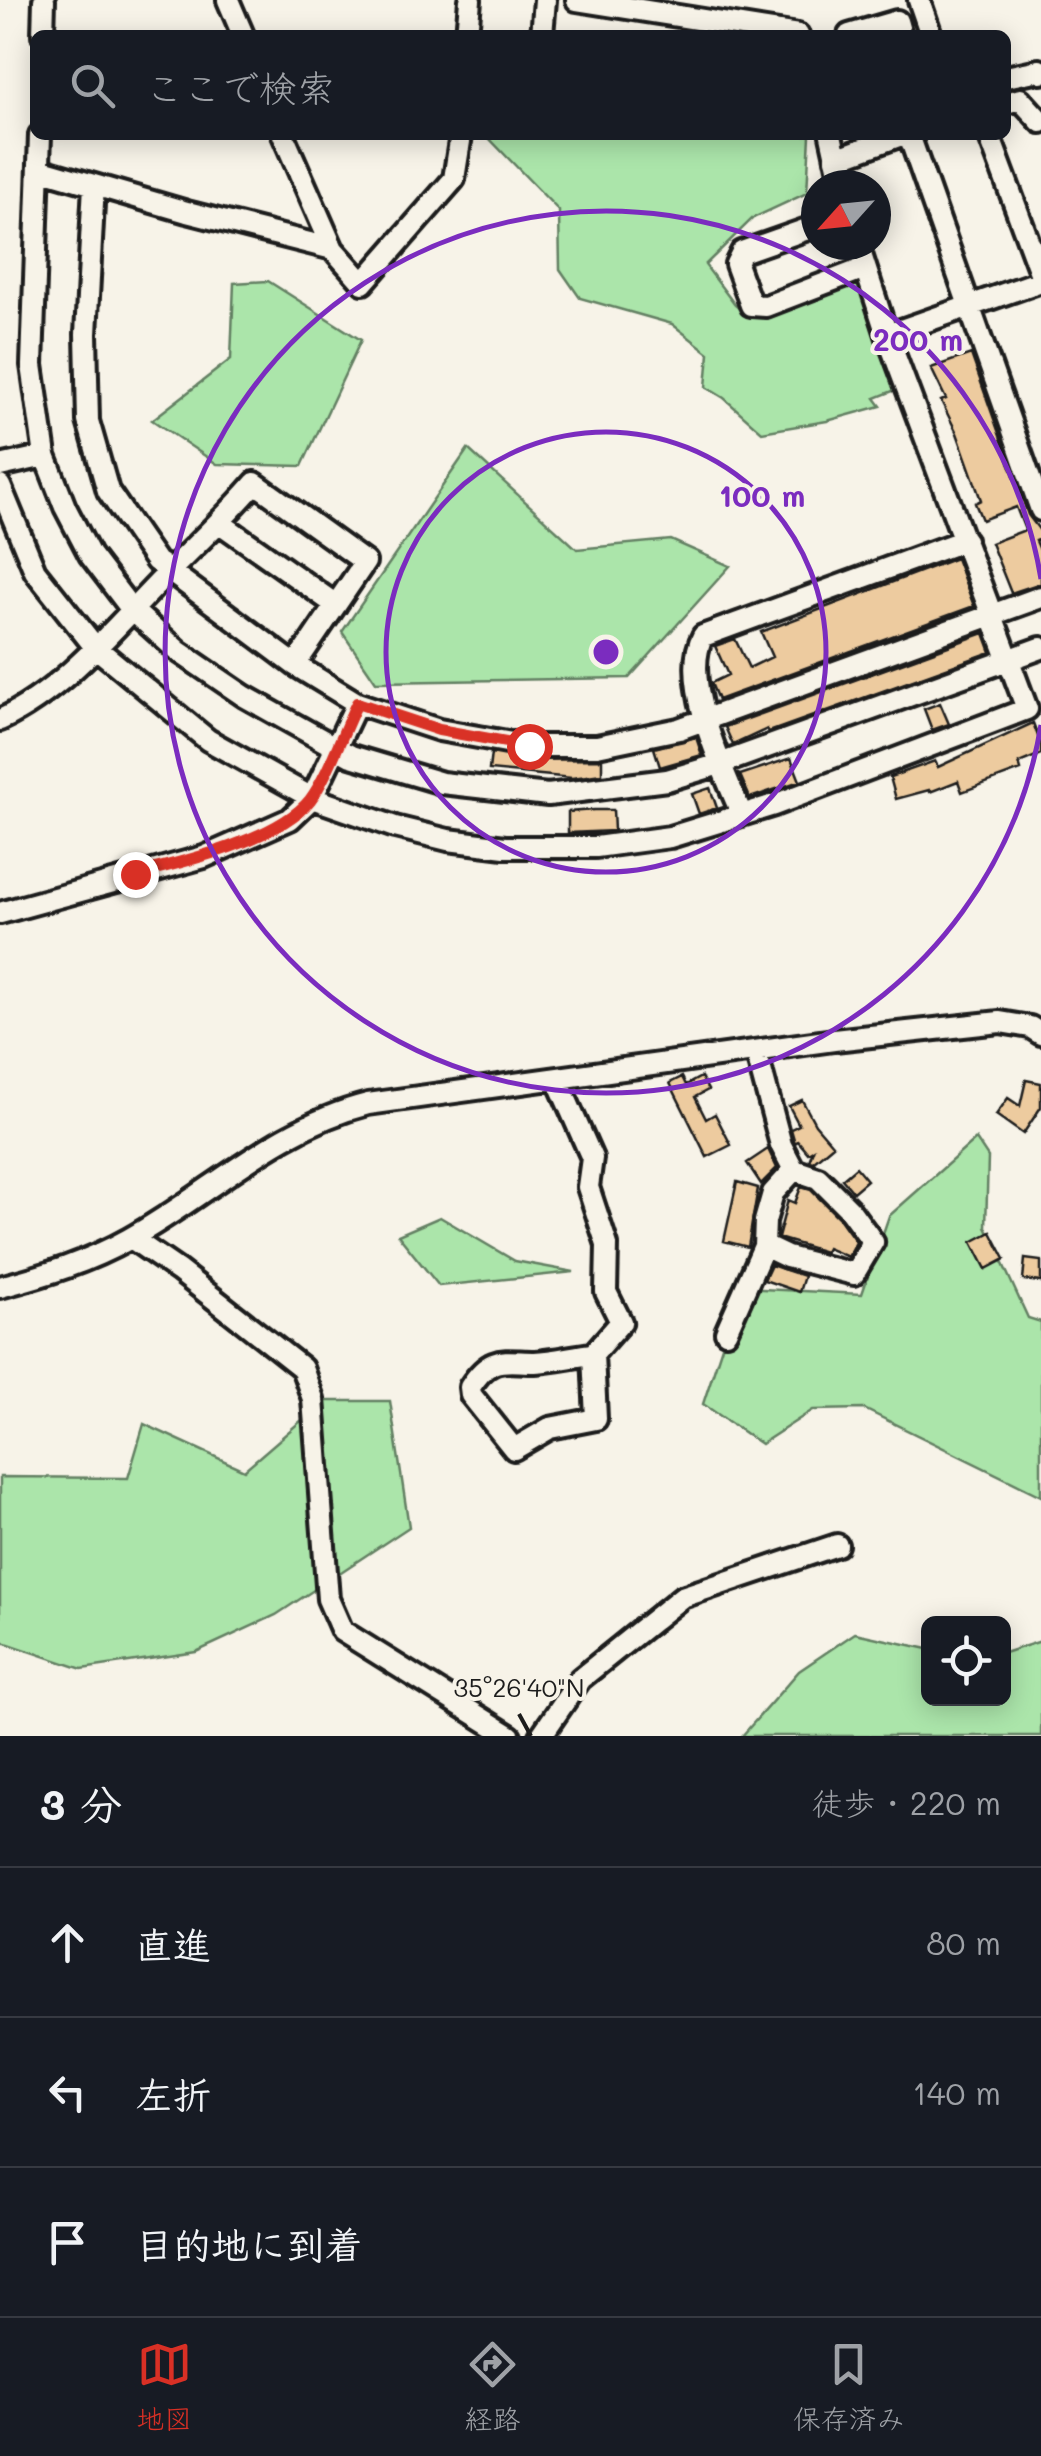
<!DOCTYPE html>
<html lang="ja">
<head>
<meta charset="utf-8">
<style>
	:root { --surface:#171b24; --page:#20242c; --text:#f1f3f6; --muted:#9ea1a6; --line:#363941; --accent:#d93025 }
	body { margin:0; font-family:Mali,"Klee One",sans-serif; background:var(--page); color:var(--text) }
	.controls { position:absolute; right:30px; bottom:30px; display:grid; overflow:hidden; border-radius:15px; box-shadow:0 5px 25px #0003 }
	.controls button { width:90px; height:90px; display:grid; place-items:center; padding:0; border:0; border-bottom:2px solid var(--line); background:var(--surface); color:var(--text); font:50px sans-serif }
	.compass { position:absolute; left:801px; top:170px; width:90px; height:90px; border-radius:50%; background:var(--surface); box-shadow:0 5px 25px #0003; rotate:243deg }
	.stop { position:absolute; width:30px; height:30px; margin:-22px; border:8px solid #d93025; border-radius:50%; background:#fff }
	.stop.end { background:#d93025; border-color:#fff; box-shadow:0 2px 10px #0008 }
	.list { margin:0; padding:0; list-style:none }
	h2 { display:flex; justify-content:space-between; align-items:center; height:130px; margin:0; padding:0 40px; font-size:42px }
	h2 small { font-size:32px; font-weight:400; color:var(--muted) }
	.list li { display:grid; grid-template-columns:65px 1fr auto; gap:30px; align-items:center; box-sizing:border-box; height:150px; padding:0 40px; border-top:2px solid var(--line) }
	.list b { display:block; font-size:38px; white-space:nowrap }
	.list em { font-size:32px; font-style:normal; color:var(--muted) }
	.icon { flex:none; width:55px; height:55px; fill:none; stroke:currentColor; stroke-width:2; stroke-linecap:round; stroke-linejoin:round }
	.map { position:relative; flex:none; width:1041px; height:1736px; overflow:hidden }
	.search { position:absolute; background:var(--surface); box-shadow:0 5px 25px #0003; left:30px; right:30px; top:30px; height:110px; display:flex; align-items:center; gap:25px; box-sizing:border-box; padding:0 35px; border-radius:15px; color:var(--muted); font-size:38px }
	.sheet { height:580px; background:var(--surface) }
	nav { display:flex; justify-content:space-around; align-items:center; box-sizing:border-box; height:140px; border-top:2px solid var(--line); background:var(--surface); font-size:28px; color:var(--muted) }
	nav a { display:grid; justify-items:center; gap:5px }
	nav .on { color:var(--accent) }
	.map>svg:first-child { display:block }
	.green { fill:#abe5aa; stroke:#648063; stroke-width:2.5 }
	.building { fill:#edcb9f; stroke:#1c1c1c; stroke-width:2.5 }
	.lines { fill:none; stroke-linecap:round; stroke-linejoin:round }
	.minor-casing { stroke:#1c1c1c; stroke-width:28 }
	.minor { stroke:#f7f3e8; stroke-width:20 }
	.route { stroke:#d93025; stroke-width:12 }
	.ticks { fill:none; stroke:#1c1c1c; stroke-width:4 }
	.ring { fill:none; stroke:#7b2cbf; stroke-width:5 }
	.ticks-label { font-size:25px; text-anchor:middle; fill:#1c1c1c; stroke:#f7f3e8; stroke-width:8; stroke-linejoin:round; paint-order:stroke }
	.centre { fill:#7b2cbf; stroke:#f7f3e8; stroke-width:5 }
	.ring-label { font-size:30px; text-anchor:middle; font-weight:bold; fill:#7b2cbf; stroke:#f7f3e8; stroke-width:8; stroke-linejoin:round; paint-order:stroke }
</style>
</head>
<body>
<div class="map">
<svg width="1041" height="1736" viewBox="0 0 1041 1736">
	<rect width="100%" height="100%" fill="#f7f3e8"/>
	<filter id="ink" filterUnits="userSpaceOnUse"><feTurbulence type="fractalNoise" baseFrequency=".01" numOctaves="2"/><feDisplacementMap in="SourceGraphic" scale="20" xChannelSelector="R" yChannelSelector="G"/><feConvolveMatrix kernelMatrix="1 2 1 2 8 2 1 2 1" color-interpolation-filters="sRGB"/></filter>
	<g filter="url(#ink)">
		<path class="green" d="M486,135H810L807,193L753,218L705,265L735,305L749,316L748,311L862,279L903,387L875,398L881,406L827,421L762,432L724,398L706,387L709,353L672,324L580,298L560,269L559,211Z
			M268,281L361,340L302,466L217,464L152,420L231,359L234,283Z
			M468,449L577,549L671,540L730,566L629,678L376,682L342,632Z
			M976,1139L988,1157L986,1227L1028,1318L1041,1322V1496L864,1409L813,1410L761,1444L703,1404L741,1288L862,1294L889,1216Z
			M440,1217L515,1261L574,1272L439,1286L398,1235Z
			M324,1401H390L409,1527L276,1615L196,1652L82,1669L0,1641V1477L128,1478L144,1424L244,1470Z
			M855,1633L928,1649V1698H1004V1653L1041,1641V1736H742L799,1671Z"/>
		<path class="building" d="M971,354L1028,515L1041,532V539L1036,541L1041,552V583L1011,593L991,543L1025,530L1016,507L982,520L975,503L981,500L957,433L941,401L946,399L931,368Z
			M956,558L974,606L718,700L711,683L728,675L715,646L735,639L749,668L772,657L761,632Z
			M984,633L991,652L769,732L767,729L733,745L725,727Z
			M940,703L949,724L932,730L924,709Z
			M1033,723L1041,744V754L1019,763L1021,770L962,792L958,781L930,792L929,790L896,799L890,777L935,761L938,767Z
			M696,737L702,755L660,767L654,748Z
			M491,753L529,760L602,759V774L572,778L489,770Z
			M791,758L800,781L750,798L740,775Z
			M710,788L717,808L699,814L692,794Z
			M594,810H613L614,831L568,833V812Z
			M682,1077L686,1085L701,1077L708,1090L695,1097L706,1119L715,1114L731,1145L707,1157L670,1083Z
			M1026,1080L1041,1083V1107L1023,1134L996,1115L1008,1098L1020,1106Z
			M802,1100L815,1124L833,1145L813,1162L809,1161L813,1150L808,1153L798,1141L795,1143L791,1129L799,1125L789,1106Z
			M768,1149L777,1168L761,1184L747,1163Z
			M856,1167L867,1180L853,1192L842,1179Z
			M737,1182L758,1188L748,1247L724,1241Z
			M801,1187L811,1190L839,1218L856,1242L848,1257L827,1248L825,1252L778,1238L788,1200L795,1203Z
			M991,1232L1005,1259L986,1269L972,1242Z
			M1025,1259L1041,1261V1282L1023,1280Z
			M771,1265L804,1276L799,1292L764,1280Z"/>
		<g class="lines">
			<g class="minor-casing">
				<path id="minor" d="M228,0L243,35
					M577,0L798,35
					M919,0L931,35
					M43,35L44,0
					M467,35L470,0
					M542,35L545,0
					M849,35L897,21L901,35
					M1006,77L1039,70L1041,73
					M1006,103L1020,99L1041,122
					M40,135L32,365L45,456L65,507L90,555L132,610L178,651L244,696L351,756L442,783L548,795L667,780L720,764L1041,648
					M283,135L333,249L363,283L454,179L461,135
					M831,135L842,185
					M909,135L1041,510
					M989,135L1041,275
					M836,159L901,135
					M39,169L187,212L333,249
					M94,185L86,334L88,421L108,491L156,561L295,665L357,703L439,730L529,746H597L679,729L1041,597
					M816,226L742,252L736,264L751,305L766,306L865,268
					M887,335L1041,281
					M0,466L45,456
					M0,486L35,571L95,647L208,740L312,798L395,827L448,840L505,847H596L670,837L774,805L1027,709L887,335L858,245
					M220,523L336,605
					M0,720C64,690 114,628 163,578C194,546 226,517 255,483L365,562L295,665
					M742,815C724,772 679,679 703,636L965,540
					M0,913L204,857L290,819L312,798L357,703
					M756,1051L781,1145L794,1170L818,1178L849,1209L873,1242L854,1274L787,1257L764,1246
					M557,1079L592,1158L588,1187L607,1245L606,1292L621,1322L593,1354L596,1419L550,1428L514,1449L471,1395L470,1387C491,1354 504,1362 535,1362C554,1361 574,1356 593,1354
					M131,1238L179,1271L302,1368L313,1399L328,1599L342,1631L510,1736
					M0,1287C46,1275 88,1262 129,1239C210,1194 276,1127 368,1104L834,1040L1000,1022L1030,1027L1041,1034
					M726,1332L764,1246L765,1221L773,1193L794,1170
					M541,1736L580,1679L682,1597L837,1545"/>
			</g>
			<use href="#minor" class="minor"/>
		</g>
	</g>
	<g class="lines" filter="url(#ink)">
		<path class="route" d="M135,874C184,862 279,839 310,800C327,778 344,729 357,703L439,730L529,746"/>
	</g>
	<path class="ticks" d="M519,1714L531,1736"/>
	<g class="ring">
		<circle cx="606" cy="652" r="220"/>
		<path d="M1041 725A441 441 0 1 1 1041 579"/>
	</g>
	<g class="ticks-label">
		<text x="519" y="1697">35°26'40"N</text>
	</g>
	<circle cx="606" cy="652" r="15" class="centre"/>
	<g class="ring-label">
		<text x="918" y="351">200 m</text>
		<text x="762" y="507">100 m</text>
	</g>
</svg>
<div class="controls">
<button><svg class="icon" aria-label="locate" viewBox="0 0 24 24"><circle cx="12" cy="12" r="6"/><path d="M12 2v4M12 18v4M2 12h4M18 12h4"/></svg></button>
</div>
<svg class="compass" viewBox="-18 -18 36 36"><path d="M0-13l5 13h-10z" fill="#e53935"/><path d="M0 13l5-13h-10z" fill="#9ea1a6"/></svg>
<div class="stop" style="left:529px;top:746px"></div>
<div class="stop end" style="left:135px;top:874px"></div>
<div class="search"><svg class="icon" aria-label="search" viewBox="0 0 24 24"><circle cx="10" cy="10" r="6"/><path d="M15 15l6 6"/></svg>ここで検索</div>
</div>
<section class="sheet">
<h2>3 分<small>徒歩 · 220 m</small></h2>
<ul class="list">
<li><svg class="icon" aria-label="ahead" viewBox="0 0 24 24"><path d="M12 20V5M6 11l6-6 6 6"/></svg><div><b>直進</b></div><em>80 m</em></li>
<li><svg class="icon" aria-label="left" viewBox="0 0 24 24"><path d="M17 20v-9H6M10 6l-5 5 5 5"/></svg><div><b>左折</b></div><em>140 m</em></li>
<li><svg class="icon" aria-label="arrive" viewBox="0 0 24 24"><path d="M6 21V4h12l-3 4 3 4H6"/></svg><div><b>目的地に到着</b></div></li>
</ul>
</section>
<nav>
<a class="on"><svg class="icon" aria-label="map" viewBox="0 0 24 24"><path d="M3 6l6-2 6 2 6-2v14l-6 2-6-2-6 2zM9 4v14M15 6v14"/></svg>地図</a>
<a><svg class="icon" aria-label="directions" viewBox="0 0 24 24"><path d="M12 3l9 9-9 9-9-9zM9 14v-3h6M13 9l2 2-2 2"/></svg>経路</a>
<a><svg class="icon" aria-label="saved" viewBox="0 0 24 24"><path d="M7 4h10v16l-5-4-5 4z"/></svg>保存済み</a>
</nav>
</body>
</html>
